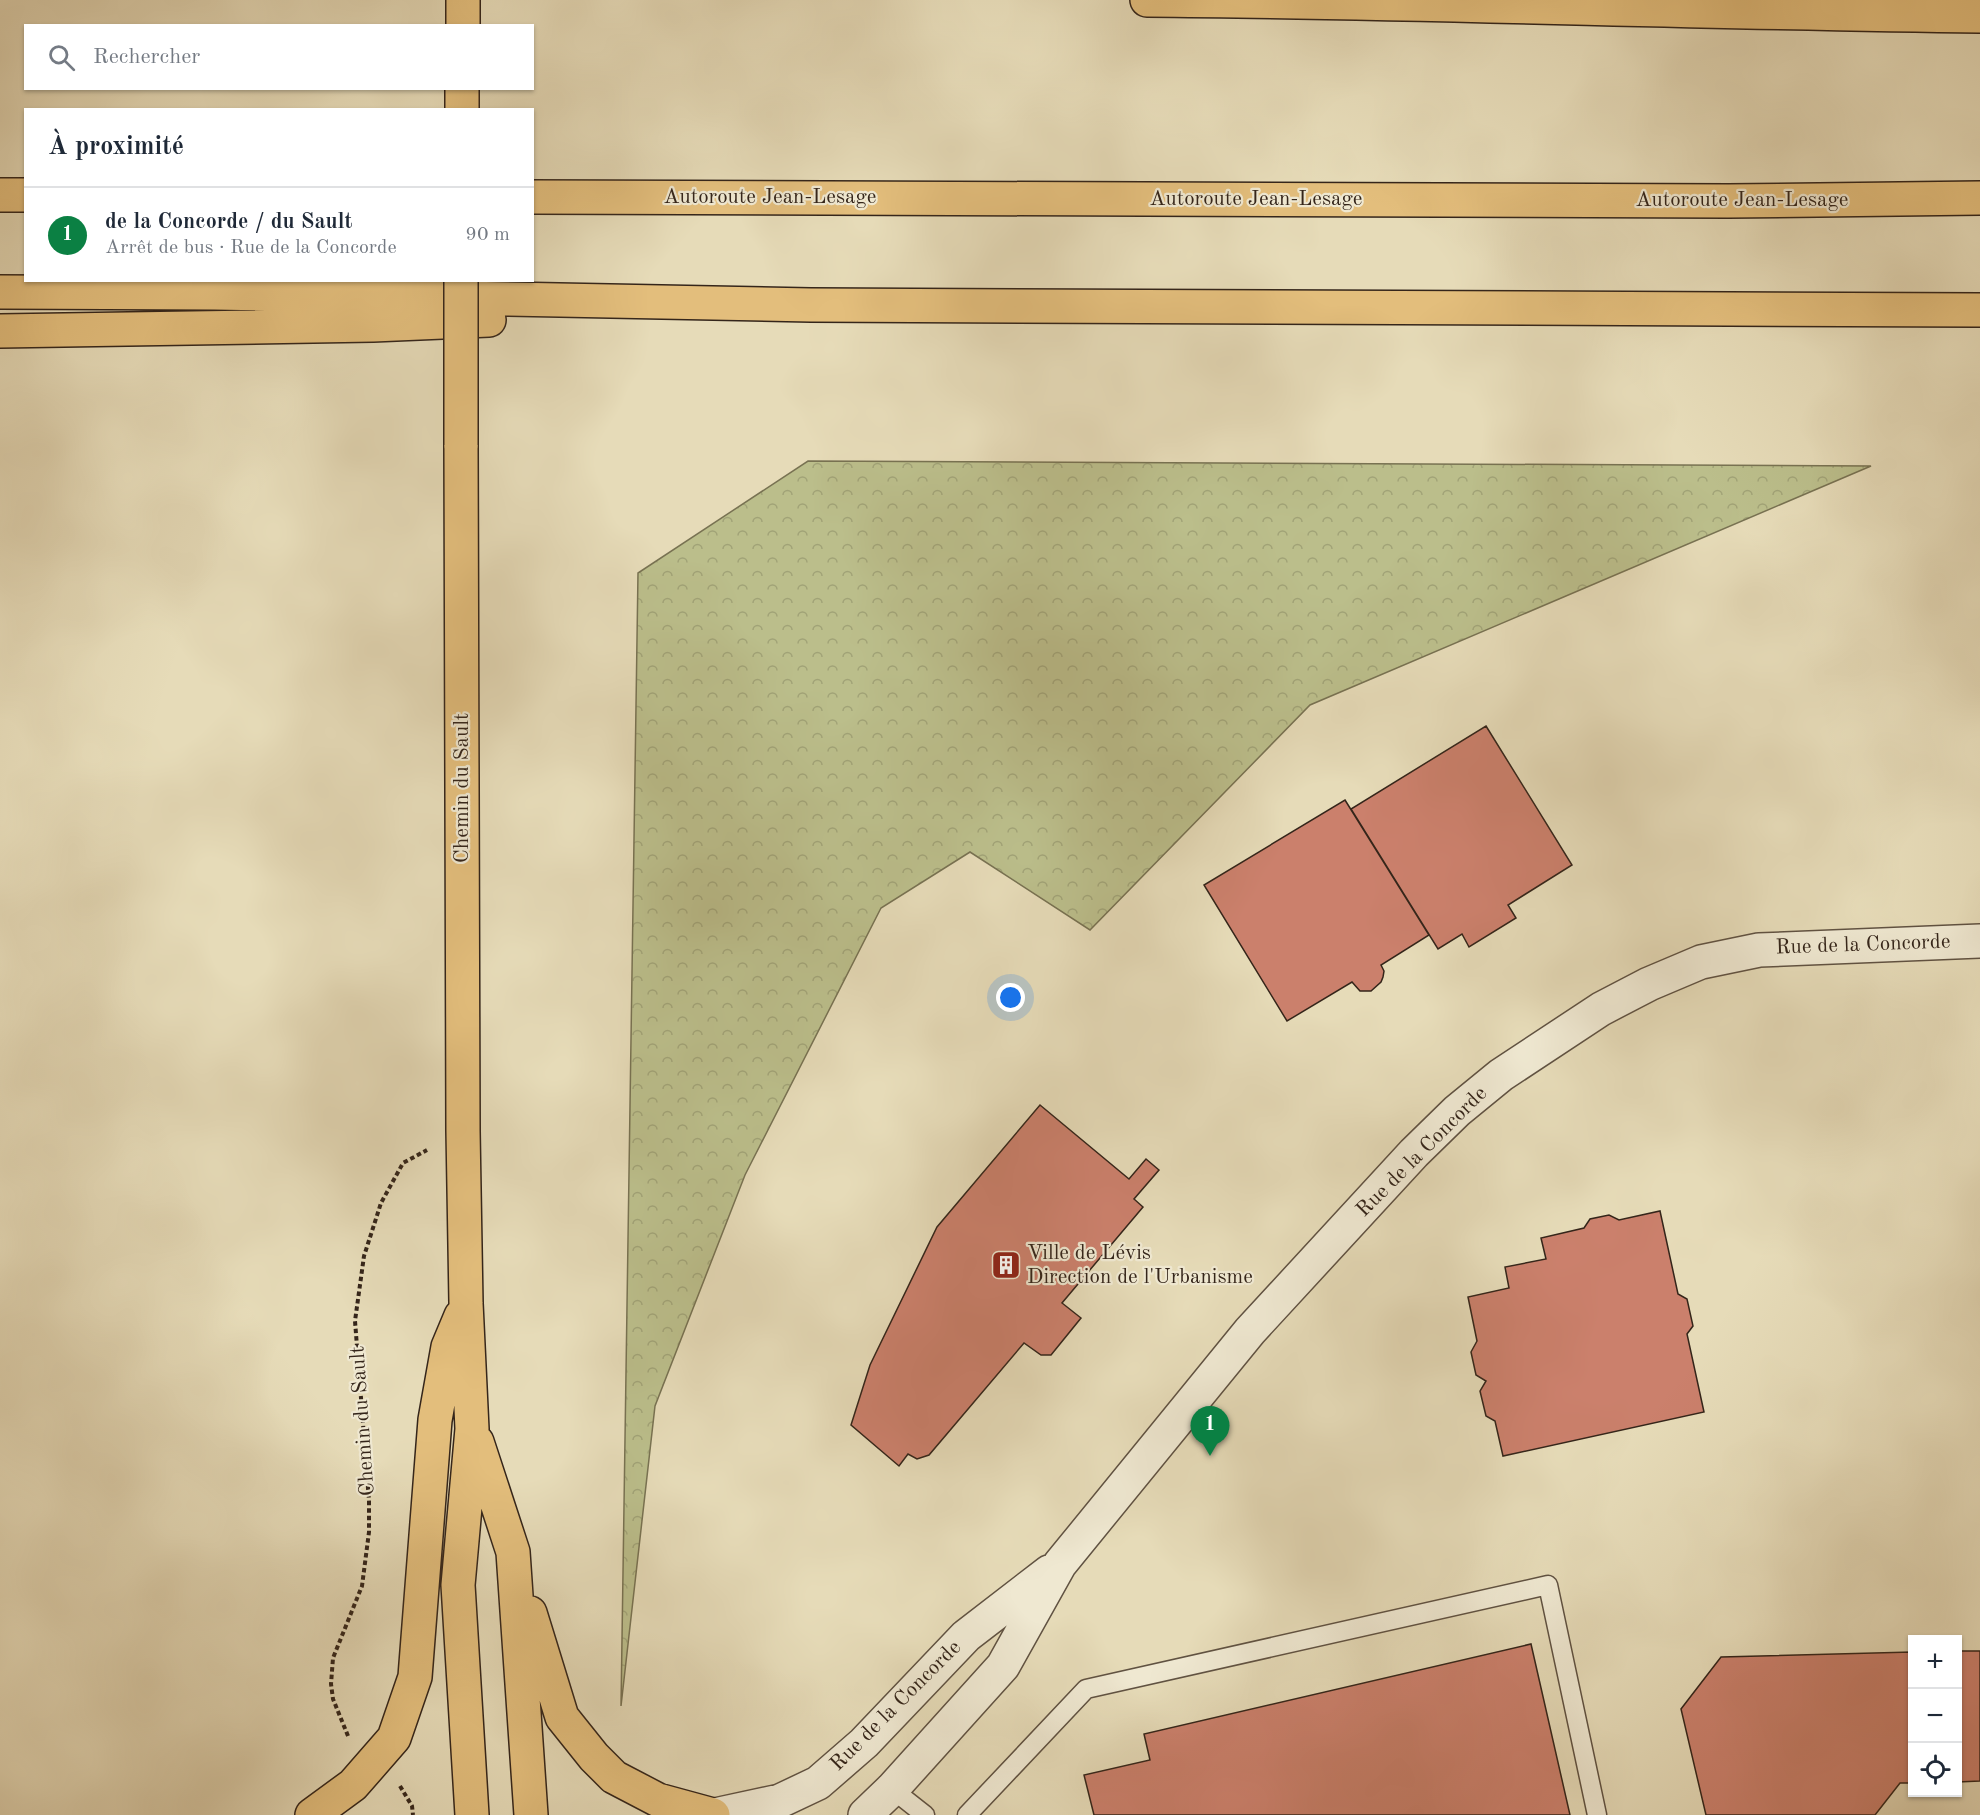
<!DOCTYPE html>
<html lang="fr">
<head>
<meta charset="utf-8">
<style>
	:root { --surface:#fff; --page:#f2f2f3; --text:#1f2937; --muted:#747a83; --line:#e0e1e3; --accent:#0b8043 }
	body { margin:0; font-family:"Old Standard TT",serif; background:var(--page); color:var(--text) }
	.controls { position:absolute; right:18px; bottom:18px; display:grid; overflow:hidden; border-radius:0px; box-shadow:0 2px 4px #0004 }
	.controls button { width:54px; height:54px; display:grid; place-items:center; padding:0; border:0; border-bottom:2px solid var(--line); background:var(--surface); color:var(--text); font:30px sans-serif }
	.you { position:absolute; left:1011px; top:998px; width:21px; height:21px; margin:-15px; border:4px solid #fff; border-radius:50%; background:#1a73e8; box-shadow:0 0 0 9px #1a73e833 }
	.badge { display:grid; place-items:center; width:39px; height:39px; border-radius:50%; background:var(--accent); color:#fff; font-size:20px; font-weight:700 }
	.pin { position:absolute; translate:-50% -50px; filter:drop-shadow(0 2px 3px #0008) }
	.pin::after { content:''; position:absolute; top:32px; width:21px; height:18px; background:inherit; clip-path:polygon(0 0,100% 0,50% 100%) }
	.list { margin:0; padding:0; list-style:none }
	h2 { display:flex; justify-content:space-between; align-items:center; height:78px; margin:0; padding:0 24px; font-size:26px }
	h2 small { font-size:20px; font-weight:400; color:var(--muted) }
	.list li { display:grid; grid-template-columns:39px 1fr auto; gap:18px; align-items:center; box-sizing:border-box; height:96px; padding:0 24px; border-top:2px solid var(--line) }
	.list b { display:block; font-size:22px; white-space:nowrap }
	.list p { margin:0; font-size:20px; white-space:nowrap; color:var(--muted) }
	.list em { font-size:20px; font-style:normal; color:var(--muted) }
	.icon { flex:none; width:33px; height:33px; fill:none; stroke:currentColor; stroke-width:2; stroke-linecap:round; stroke-linejoin:round }
	.map { position:relative; flex:none; width:1980px; height:1815px; overflow:hidden }
	.search { position:absolute; background:var(--surface); box-shadow:0 2px 4px #0004; left:24px; top:24px; width:510px; height:66px; display:flex; align-items:center; gap:15px; box-sizing:border-box; padding:0 21px; border-radius:0px; color:var(--muted); font-size:22px }
	.panel { position:absolute; background:var(--surface); box-shadow:0 2px 4px #0004; left:24px; top:108px; width:510px; height:174px; border-radius:0px }
	.map>svg:first-child { display:block }
	.forest { fill:url(#forest-crowns); stroke:#787252; stroke-width:1.5 }
	.building { fill:#cb806c; stroke:#34251a; stroke-width:1.5 }
	.lines { fill:none; stroke-linecap:round; stroke-linejoin:round }
	.service-casing { stroke:#605242; stroke-width:21 }
	.minor-casing { stroke:#605242; stroke-width:36 }
	.primary-casing { stroke:#34251a; stroke-width:36 }
	.motorway-casing { stroke:#34251a; stroke-width:36 }
	.path { stroke:#34251a; stroke-width:4; stroke-dasharray:4.5 3; stroke-linecap:butt }
	.service { stroke:#efe8d1; stroke-width:18 }
	.minor { stroke:#efe8d1; stroke-width:33 }
	.primary { stroke:#e3be7c; stroke-width:33 }
	.motorway { stroke:#e3be7c; stroke-width:33 }
	.primary-bridge-casing { stroke:#34251a; stroke-width:36; stroke-linecap:butt }
	.primary-bridge { stroke:#e3be7c; stroke-width:33 }
	.labels { text-anchor:middle; dominant-baseline:central; stroke-width:4.5; stroke-linejoin:round; paint-order:stroke }
	.street-label { font-size:21px; fill:#34251a; stroke:#efe8d1 }
	.poi-label { font-size:21px; fill:#34251a; stroke:#efe8d1; text-anchor:start }
</style>
</head>
<body>
<div class="map">
<svg width="1980" height="1815" viewBox="0 0 1980 1815">
	<defs>
		<pattern id="forest-crowns" width="20" height="18" patternUnits="userSpaceOnUse" patternTransform="scale(1.5)"><rect width="20" height="18" fill="#bbbe8b"/><path d="M2 6a3 3 0 1 1 6 0M12 15a3 3 0 1 1 6 0" fill="none" stroke="#a1a377"/></pattern>
	</defs>
	<rect width="100%" height="100%" fill="#e6dbb8"/>
	<filter id="stains"><feTurbulence type="fractalNoise" baseFrequency=".00333" numOctaves="4"/><feColorMatrix values="0 0 0 0 .2 0 0 0 0 .09 0 0 0 0 .02 0 0 0 .5 -.17"/></filter>
	<radialGradient id="worn" r=".72"><stop offset=".6" stop-color="#630" stop-opacity="0"/><stop offset="1" stop-color="#630" stop-opacity=".3"/></radialGradient>
	<path class="forest" d="M808,461L1871,466L1310,705L1090,930L970,852L881,908L745,1175L655,1406L621,1706L638,573Z"/>
	<path class="building" d="M1486,726L1572,865L1508,905L1516,918L1469,947L1462,934L1438,949L1351,809Z
		M1345,800L1429,935L1381,965L1384,971L1383,977L1381,982L1371,991H1360L1352,982L1287,1021L1204,885Z
		M1040,1105L1129,1179L1146,1159L1159,1170L1134,1199L1143,1207L1062,1303L1081,1318L1051,1355H1041L1024,1343L929,1455L917,1459L908,1454L899,1466L851,1425L870,1365L937,1227Z
		M1660,1211L1678,1294L1687,1299L1693,1326L1687,1334L1704,1412L1503,1456L1495,1421L1486,1416L1480,1391L1486,1381L1476,1375L1471,1352L1477,1341L1468,1297L1509,1288L1505,1267L1546,1259L1541,1238L1584,1228L1590,1219L1609,1215L1619,1220Z
		M1531,1644L1570,1815H1094L1084,1775L1150,1760L1144,1734Z
		M1958,1651H1980V1781L1958,1782Z
		M1912,1652V1783H1900L1875,1815H1706L1681,1709L1721,1657Z"/>
	<g class="lines">
		<g class="service-casing">
			<path id="service" d="M892,1789L925,1815
				M967,1815L1086,1689L1548,1585L1597,1815"/>
		</g>
		<g class="minor-casing">
			<path id="minor" d="M715,1815L780,1801L818,1783L864,1743L966,1636L1049,1572
				M865,1815L892,1789L1003,1666L1060,1564L1250,1331L1414,1153L1457,1111L1501,1075L1601,1009L1649,984L1701,962L1759,950L1980,941"/>
		</g>
		<g class="primary-casing">
			<path id="primary" d="M463,26V0
				M462,110V88
				M461,445L463,1131L466,1303L472,1429L458,1585L472,1815
				M477,1442L513,1552L531,1815
				M530,1613L562,1717L594,1757L614,1777L658,1800L713,1815
				M312,1815L353,1785L394,1738L415,1677L435,1420L448,1347L461,1316"/>
		</g>
		<g class="motorway-casing">
			<path id="motorway" d="M1147,0C1424,2 1702,13 1980,16
				M0,195H26
				M532,197L1728,201L1980,198
				M0,292L214,293L811,305L1980,310
				M0,331L373,325L489,320"/>
		</g>
		<path class="path" d="M348,1736L333,1699L331,1684L333,1658L362,1586L369,1532V1501L355,1321L364,1256L381,1203L403,1163L427,1150
			M400,1786L412,1806L413,1815"/>
		<use href="#service" class="service"/>
		<use href="#minor" class="minor"/>
		<use href="#primary" class="primary"/>
		<use href="#motorway" class="motorway"/>
		<g class="primary-bridge-casing">
			<path id="primary-bridge" d="M461,445V280"/>
		</g>
		<use href="#primary-bridge" class="primary-bridge"/>
	</g>
	<defs>
		<g id="building-square" transform="scale(1.5)"><rect x="-9" y="-9" width="18" height="18" rx="4" fill="#8f2418" stroke="#efe8d1"/><path d="M-4-6H4V6H1V3H-1V6H-4ZM-2.5-4.3h1.7v1.8h-1.7ZM.8-4.3h1.7v1.8H.8ZM-2.5-1h1.7V.8h-1.7ZM.8-1h1.7V.8H.8Z" fill="#fff"/></g>
	</defs>
	<g fill-rule="evenodd">
		<use href="#building-square" x="1006" y="1265"/>
	</g>
	<g class="labels">
		<g class="street-label">
			<text x="770" y="197">Autoroute Jean-Lesage</text>
			<text x="1256" y="199">Autoroute Jean-Lesage</text>
			<text x="1742" y="200">Autoroute Jean-Lesage</text>
			<text transform="translate(462 788) rotate(-90)">Chemin du Sault</text>
			<text transform="translate(1863 945) rotate(-2)">Rue de la Concorde</text>
			<text transform="translate(1422 1152) rotate(-45)">Rue de la Concorde</text>
			<text transform="translate(363 1421) rotate(-94)">Chemin du Sault</text>
			<text transform="translate(896 1706) rotate(-45)">Rue de la Concorde</text>
		</g>
		<g class="poi-label">
			<text x="1027" y="1253">Ville de Lévis<tspan x="1027" dy="24">Direction de l'Urbanisme</tspan></text>
		</g>
	</g>
	<rect width="100%" height="100%" filter="url(#stains)"/>
	<rect width="100%" height="100%" fill="url(#worn)"/>
</svg>
<div class="controls">
<button>+</button>
<button>−</button>
<button><svg class="icon" aria-label="locate" viewBox="0 0 24 24"><circle cx="12" cy="12" r="6"/><path d="M12 2v4M12 18v4M2 12h4M18 12h4"/></svg></button>
</div>
<div class="you"></div>
<div class="pin badge" style="left:1210px;top:1456px">1</div>
<div class="search"><svg class="icon" aria-label="search" viewBox="0 0 24 24"><circle cx="10" cy="10" r="6"/><path d="M15 15l6 6"/></svg>Rechercher</div>
<section class="panel">
<h2>À proximité<small></small></h2>
<ul class="list">
<li><span class="badge">1</span><div><b>de la Concorde / du Sault</b><p>Arrêt de bus · Rue de la Concorde</p></div><em>90 m</em></li>
</ul>
</section>
</div>
</body>
</html>
